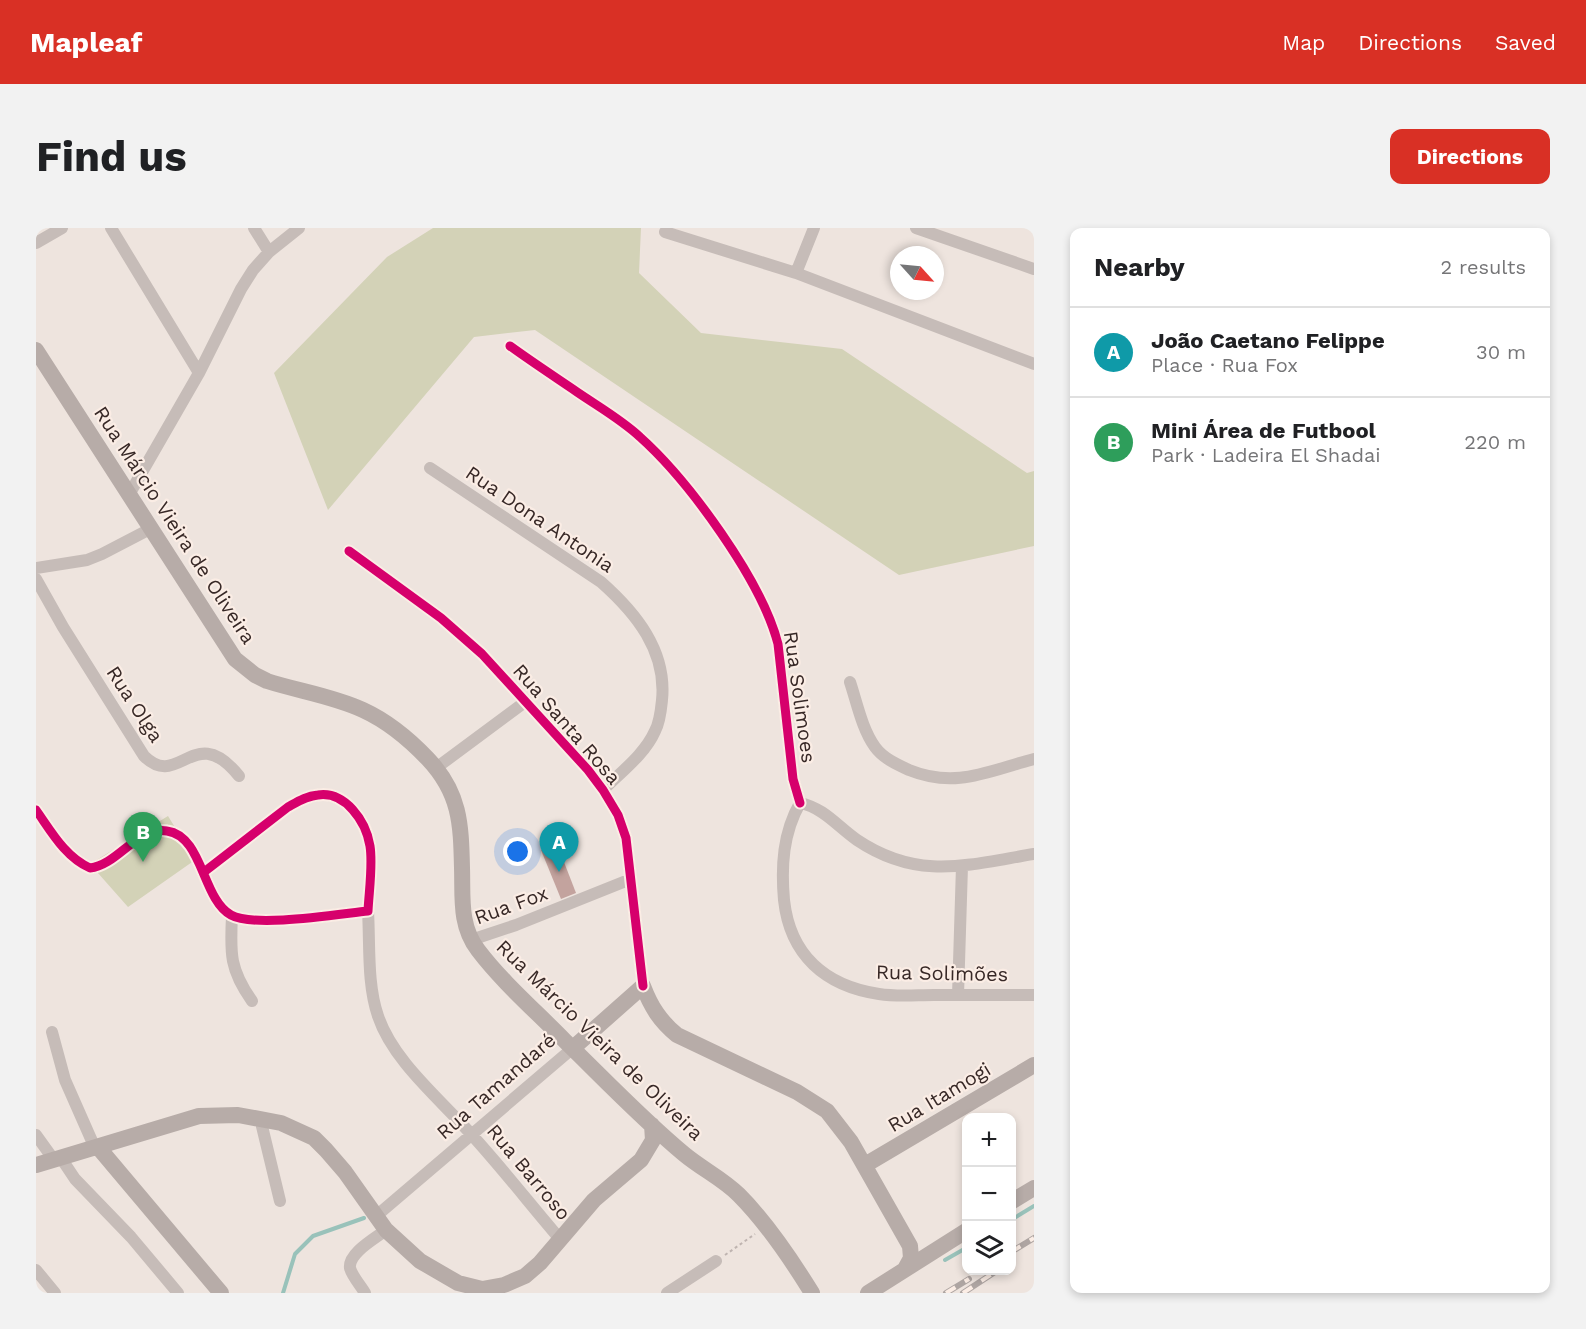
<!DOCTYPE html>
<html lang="en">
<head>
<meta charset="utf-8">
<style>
	:root { --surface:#fff; --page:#f2f2f2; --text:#202124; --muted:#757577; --line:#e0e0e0; --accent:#d93025 }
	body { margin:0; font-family:"Work Sans",sans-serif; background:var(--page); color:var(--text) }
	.controls { position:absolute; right:18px; bottom:18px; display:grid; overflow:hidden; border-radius:12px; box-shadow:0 3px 9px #0003 }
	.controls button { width:54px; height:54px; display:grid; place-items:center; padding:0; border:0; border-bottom:2px solid var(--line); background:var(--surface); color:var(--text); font:30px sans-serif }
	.compass { position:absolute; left:854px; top:18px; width:54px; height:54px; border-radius:50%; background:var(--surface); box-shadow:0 3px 9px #0003; rotate:117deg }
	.you { position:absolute; left:482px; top:624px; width:21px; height:21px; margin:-15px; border:4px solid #fff; border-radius:50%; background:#1a73e8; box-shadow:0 0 0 9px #1a73e833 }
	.badge { display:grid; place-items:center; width:39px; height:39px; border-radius:50%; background:var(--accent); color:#fff; font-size:20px; font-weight:700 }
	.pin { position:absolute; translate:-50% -50px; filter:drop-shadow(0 2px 3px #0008) }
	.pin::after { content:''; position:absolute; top:32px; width:21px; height:18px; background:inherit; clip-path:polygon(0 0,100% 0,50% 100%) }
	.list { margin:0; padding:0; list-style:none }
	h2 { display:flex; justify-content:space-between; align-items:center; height:78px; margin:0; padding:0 24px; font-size:26px }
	h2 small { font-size:20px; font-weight:400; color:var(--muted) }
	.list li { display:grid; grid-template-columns:39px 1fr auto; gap:18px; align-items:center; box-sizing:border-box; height:90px; padding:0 24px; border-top:2px solid var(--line) }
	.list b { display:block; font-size:22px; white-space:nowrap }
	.list p { margin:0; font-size:20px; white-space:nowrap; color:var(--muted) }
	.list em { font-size:20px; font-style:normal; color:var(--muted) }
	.icon { flex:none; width:33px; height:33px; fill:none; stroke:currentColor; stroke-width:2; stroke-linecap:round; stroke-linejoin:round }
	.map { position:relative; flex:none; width:998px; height:1065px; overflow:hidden; border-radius:12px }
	header { display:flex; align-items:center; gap:36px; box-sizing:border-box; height:84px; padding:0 30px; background:var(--accent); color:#fff }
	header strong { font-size:28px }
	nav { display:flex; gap:33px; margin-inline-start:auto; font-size:21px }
	.intro { display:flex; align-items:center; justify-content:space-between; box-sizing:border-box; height:144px; padding:0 36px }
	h1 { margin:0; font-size:42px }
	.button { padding:15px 27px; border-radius:12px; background:var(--accent); color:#fff; font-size:21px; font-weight:700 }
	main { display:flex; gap:36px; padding:0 36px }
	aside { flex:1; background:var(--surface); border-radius:12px; box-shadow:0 3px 9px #0003 }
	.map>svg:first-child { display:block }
	.green { fill:#d3d2b7 }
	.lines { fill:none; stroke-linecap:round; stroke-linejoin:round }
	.stream { stroke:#99c2ba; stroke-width:4 }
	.building { fill:#c3a39e }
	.path { stroke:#bfb4b0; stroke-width:2; stroke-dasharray:3 3; stroke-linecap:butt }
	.minor { stroke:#c6bcb8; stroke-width:12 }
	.secondary { stroke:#b7aca8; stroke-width:16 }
	.rail-casing { stroke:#aea5a2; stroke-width:6 }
	.rail { stroke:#fbede5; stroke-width:4; stroke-dasharray:11; stroke-linecap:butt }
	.cycleway-casing { stroke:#fbede5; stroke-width:13 }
	.cycleway { stroke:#d6006c; stroke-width:9 }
	.labels { text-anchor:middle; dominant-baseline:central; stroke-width:4.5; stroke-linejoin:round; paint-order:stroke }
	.street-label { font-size:20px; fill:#372826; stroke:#fbede5 }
</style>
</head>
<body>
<header>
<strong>Mapleaf</strong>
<nav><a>Map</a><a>Directions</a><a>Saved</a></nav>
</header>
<div class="intro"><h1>Find us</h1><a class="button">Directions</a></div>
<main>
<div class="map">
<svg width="998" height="1065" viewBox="0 0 998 1065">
	<rect width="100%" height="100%" fill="#eee4de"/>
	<path class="green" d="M397,0H605L603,45L665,105L806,121L991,245L998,243V318L863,347L499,102L438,109L292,282L238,145L351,29Z
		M132,588L159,632L92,679L54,636Z"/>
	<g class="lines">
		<path class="stream" d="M975,992L998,978
			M909,1032L930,1020
			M247,1065L259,1026L277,1008L328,990"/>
	</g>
	<path class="building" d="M521,616L540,665L525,671L505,622Z"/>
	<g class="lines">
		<path class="path" d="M689,1027L719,1006"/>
		<path class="minor" d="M75,0L163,145
			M218,0L233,24
			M880,0L998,41
			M629,4L760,45L998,136
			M0,15L26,0
			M760,45L778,0
			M474,118C496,134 519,149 541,164C563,179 586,192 604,209C653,253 726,353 742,416L757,551L764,575
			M394,240L565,354C600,385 631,423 626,472C625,482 624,494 619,503C609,526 585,544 567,562
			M94,265L163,145L205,61L217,42L233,24L263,0
			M313,323L405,390L446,426L552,542L567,562L582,587L590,610L607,758
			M0,340L51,332L66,326L116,300
			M0,351L27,399L108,528C143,563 158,492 203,548
			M814,454C821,475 826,501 839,519C847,530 860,536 873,542C920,561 952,543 998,531
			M400,540L489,474
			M764,575C747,605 745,638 748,672C754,727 789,758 843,766C861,769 880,767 898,767C931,767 965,767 998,767
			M764,575C788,580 801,598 821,612C882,653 931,637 998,626
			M0,582C15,603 29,629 54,640C82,637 101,598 131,603C167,608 166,671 195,687C218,700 303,686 332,683C333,663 337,637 334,618C330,593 309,563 282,567C270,568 261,574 252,579L168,644
			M332,683C334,717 331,756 342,788C357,833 404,871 435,906C466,940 494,976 524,1011
			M196,688C194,726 194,742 216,773
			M435,712L480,697L595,651
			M922,767L926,638
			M16,804L29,852L59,920
			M224,890L244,973
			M0,907L18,932
			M25,930L39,951L95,1009L142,1065
			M339,989L537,820
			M0,1042L19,1065
			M329,1065C325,1058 316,1048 314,1040C312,1025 340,1010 350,1002
			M631,1065L680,1033"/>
		<path class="secondary" d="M0,122L199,431L219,447L231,453C262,463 297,468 327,482C351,493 373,511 392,531C424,565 425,595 426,640C427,669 423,697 442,722C467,755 501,784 530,814C569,852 607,892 648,926C666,941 687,951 703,967C731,995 755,1031 776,1065
			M537,820L607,758C615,779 624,793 641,807L761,864L791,883L815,914L874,1018L875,1030L869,1041
			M62,919L185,1065
			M0,937L163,888L202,887L245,895L278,910L290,922L309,944L350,1002L384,1033L422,1055L446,1061L468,1057L489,1048L504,1035L558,972L605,932L617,912L616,897
			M829,937L998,837
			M975,974L998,960
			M832,1065L930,1003"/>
		<g class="rail-casing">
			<path id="rail" d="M975,1024L998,1010
				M910,1065L933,1051
				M927,1065L962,1042"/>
		</g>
		<use href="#rail" class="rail"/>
		<g class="cycleway-casing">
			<path id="cycleway" d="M474,118C496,134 519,149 541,164C563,179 586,192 604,209C653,253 726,353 742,416L757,551L764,575
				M313,323L405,390L446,426L552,542L567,562L582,587L590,610L607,758
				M0,582C15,603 29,629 54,640C82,637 101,598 131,603C167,608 166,671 195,687C218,700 303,686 332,683C333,663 337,637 334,618C330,593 309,563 282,567C270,568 261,574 252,579L168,644"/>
		</g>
		<use href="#cycleway" class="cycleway"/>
	</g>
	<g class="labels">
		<g class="street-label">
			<text transform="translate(504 291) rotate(34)">Rua Dona Antonia</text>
			<text transform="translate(139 297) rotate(57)">Rua Márcio Vieira de Oliveira</text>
			<text transform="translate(764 469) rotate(82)">Rua Solimoes</text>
			<text transform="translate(99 476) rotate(57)">Rua Olga</text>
			<text transform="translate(531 496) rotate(49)">Rua Santa Rosa</text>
			<text transform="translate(475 677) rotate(-20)">Rua Fox</text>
			<text transform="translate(906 745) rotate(1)">Rua Solimões</text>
			<text transform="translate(564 812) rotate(44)">Rua Márcio Vieira de Oliveira</text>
			<text transform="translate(460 858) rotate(-41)">Rua Tamandaré</text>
			<text transform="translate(903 869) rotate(-31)">Rua Itamogi</text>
			<text transform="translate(493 944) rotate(50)">Rua Barroso</text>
		</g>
	</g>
</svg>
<div class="controls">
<button>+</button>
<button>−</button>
<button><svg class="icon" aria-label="layers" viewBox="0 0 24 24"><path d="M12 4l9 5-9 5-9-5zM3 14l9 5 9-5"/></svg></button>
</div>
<svg class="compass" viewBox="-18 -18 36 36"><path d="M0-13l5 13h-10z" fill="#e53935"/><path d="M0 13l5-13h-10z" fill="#757577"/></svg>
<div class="you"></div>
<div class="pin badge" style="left:523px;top:644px;background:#0f9aa8">A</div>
<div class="pin badge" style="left:107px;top:634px;background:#2e9e5b">B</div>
</div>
<aside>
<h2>Nearby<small>2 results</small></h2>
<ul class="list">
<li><span class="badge" style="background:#0f9aa8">A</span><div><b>João Caetano Felippe</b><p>Place · Rua Fox</p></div><em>30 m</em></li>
<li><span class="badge" style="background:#2e9e5b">B</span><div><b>Mini Área de Futbool</b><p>Park · Ladeira El Shadai</p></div><em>220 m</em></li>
</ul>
</aside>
</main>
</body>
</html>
